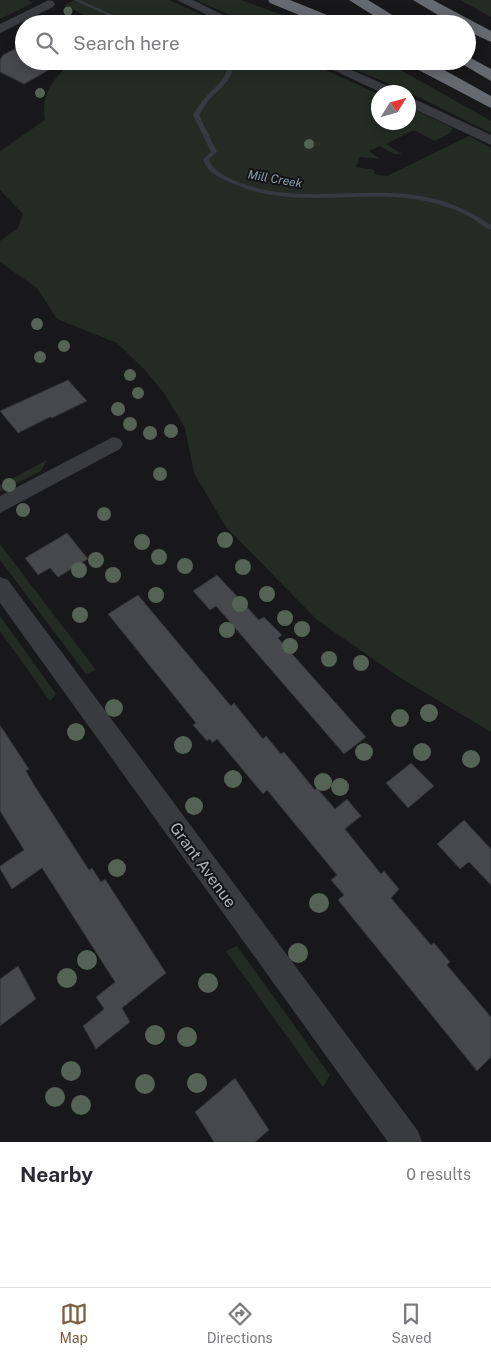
<!DOCTYPE html>
<html lang="en">
<head>
<meta charset="utf-8">
<style>
	:root { --surface:#fff; --page:#f2f2f3; --text:#2b2b33; --muted:#7c7c81; --line:#e1e1e2; --accent:#7b613f }
	body { margin:0; font-family:"Public Sans",sans-serif; background:var(--page); color:var(--text) }
	.compass { position:absolute; left:371px; top:85px; width:45px; height:45px; border-radius:50%; background:var(--surface); box-shadow:0 2px 12px #0003; rotate:53deg }
	.list { margin:0; padding:0; list-style:none }
	h2 { display:flex; justify-content:space-between; align-items:center; height:65px; margin:0; padding:0 20px; font-size:21px }
	h2 small { font-size:16px; font-weight:400; color:var(--muted) }
	.icon { flex:none; width:28px; height:28px; fill:none; stroke:currentColor; stroke-width:2; stroke-linecap:round; stroke-linejoin:round }
	.map { position:relative; flex:none; width:491px; height:1142px; overflow:hidden }
	.search { position:absolute; background:var(--surface); box-shadow:0 2px 12px #0003; left:15px; right:15px; top:15px; height:55px; display:flex; align-items:center; gap:12px; box-sizing:border-box; padding:0 18px; border-radius:28px; color:var(--muted); font-size:19px }
	.sheet { height:145px; background:var(--surface) }
	nav { display:flex; justify-content:space-around; align-items:center; box-sizing:border-box; height:70px; border-top:1px solid var(--line); background:var(--surface); font-size:14px; color:var(--muted) }
	nav a { display:grid; justify-items:center; gap:2px }
	nav .on { color:var(--accent) }
	.map>svg:first-child { display:block }
	.green { fill:#242b25 }
	.lines { fill:none; stroke-linecap:round; stroke-linejoin:round }
	.stream { fill:#333b41; fill-rule:evenodd }
	.building { fill:#47484c; stroke:#323235 }
	.street { fill:#393b3e; fill-rule:evenodd }
	.highway { fill:#66696f; fill-rule:evenodd }
	.tree { fill:#546355 }
	.labels { text-anchor:middle; dominant-baseline:central; stroke-width:4; stroke-linejoin:round; paint-order:stroke }
	.far-water-label { font-size:12px; font-style:italic; fill:#879fae; stroke:#131315 }
	.near-street-label { font-size:16px; fill:#acb0b8; stroke:#131315 }
</style>
</head>
<body>
<div class="map">
<svg width="491" height="1142" viewBox="0 0 491 1142">
	<rect width="100%" height="100%" fill="#18181a"/>
	<path class="green" d="M0,0H28L33,3L0,19Z
		M74,0H169L222,24H100L65,5Z
		M196,0H241L307,24H250Z
		M460,0H491V17Z
		M72,61H306L378,94V122H408L409,107L453,128L450,133L435,141L414,130L386,144L402,154H394L380,146L369,151L380,159L360,157L356,167L375,170L374,174L387,176L469,136L491,148V732L399,677L317,620L226,527L194,473L185,428L164,393L144,369L117,343L57,319L37,288L0,262V241L18,228L23,214L0,190V151L45,120C40,93 55,78 72,61Z
		M335,61H385L491,121V133L408,92Z
		M47,460L41,471L0,492V485Z
		M0,544L96,670L86,674L0,560Z
		M0,616L56,694L50,701L0,631Z
		M237,946L330,1075L323,1087L226,951Z"/>
	<g class="lines">
		<path class="stream" d="M74,0H80L133,24H126Z
			M227,61H233C235,80 219,88 208,101C205,106 202,111 199,115L217,152L209,159C212,170 222,174 231,179C291,206 351,187 413,195C441,198 468,209 491,225V230C484,227 478,222 472,218C454,208 434,202 414,199C349,190 290,211 227,181C217,176 206,171 203,159L211,152L193,115C197,109 200,103 205,98C215,86 229,79 227,61Z"/>
	</g>
	<path class="building" d="M24,44V61H65L24,84L0,72V60L3,55Z
		M68,380L87,401L52,418L50,417L18,433L0,411Z
		M67,533L88,559L58,577L50,568L38,575L25,558Z
		M217,575L259,620L264,617L282,635L278,638L366,737L344,754L216,606L210,610L193,591Z
		M138,595L231,706L234,703L263,739L266,736L281,754L284,752L315,790L317,788L335,809L347,799L361,816L345,829L381,874L384,871L399,889L391,898L431,945L434,943L450,962L447,965L491,1017V1057L477,1071L338,900L344,895L331,880L337,875L267,790L263,794L217,739L212,743L210,739L207,741L193,725L196,723L108,614Z
		M0,725L29,769L26,771L34,785L89,870L92,868L101,882L105,879L166,973L122,1008L130,1022L96,1049L83,1026L104,1009L96,997L115,982L42,868L12,889L0,869V866L24,850L0,811Z
		M411,763L434,786L408,808L386,783Z
		M464,820L491,849V885L469,862L460,869L437,844Z
		M18,966L36,999L0,1026V979Z
		M235,1078L269,1130L255,1142H214L195,1112Z"/>
	<g class="lines">
		<path class="street" d="M49,0L53,1L55,4L53,7L0,33V24Z
			M177,0H193L242,24H225Z
			M314,61H331L395,89L397,92H380Z
			M408,96L491,135V145L408,106Z
			M113,437L120,439L123,444L120,449L0,513V496Z
			M0,577L8,580L418,1131L422,1142H388L0,603Z"/>
		<path class="highway" d="M268,0H290L342,21L344,24H321L270,3Z
			M349,0H368L407,24H387Z
			M413,0H433L491,31V42L467,31V24H453Z
			M467,56L491,69V81L457,61H467Z
			M407,61H428L491,96V108L409,65Z"/>
	</g>
	<g class="tree">
		<circle cx="68" cy="11" r="4.5"/>
		<circle cx="40" cy="93" r="5"/>
		<circle cx="309" cy="144" r="5"/>
		<circle cx="37" cy="324" r="6"/>
		<circle cx="64" cy="346" r="6"/>
		<circle cx="40" cy="357" r="6"/>
		<circle cx="130" cy="375" r="6"/>
		<circle cx="138" cy="393" r="6"/>
		<circle cx="118" cy="409" r="7"/>
		<circle cx="130" cy="424" r="7"/>
		<circle cx="171" cy="431" r="7"/>
		<circle cx="150" cy="433" r="7"/>
		<circle cx="160" cy="474" r="7"/>
		<circle cx="9" cy="485" r="7"/>
		<circle cx="23" cy="510" r="7"/>
		<circle cx="104" cy="514" r="7"/>
		<circle cx="225" cy="540" r="8"/>
		<circle cx="142" cy="542" r="8"/>
		<circle cx="159" cy="557" r="8"/>
		<circle cx="96" cy="560" r="8"/>
		<circle cx="185" cy="566" r="8"/>
		<circle cx="243" cy="567" r="8"/>
		<circle cx="79" cy="570" r="8"/>
		<circle cx="113" cy="575" r="8"/>
		<circle cx="267" cy="594" r="8"/>
		<circle cx="156" cy="595" r="8"/>
		<circle cx="240" cy="604" r="8"/>
		<circle cx="80" cy="615" r="8"/>
		<circle cx="285" cy="618" r="8"/>
		<circle cx="302" cy="629" r="8"/>
		<circle cx="227" cy="630" r="8"/>
		<circle cx="290" cy="646" r="8"/>
		<circle cx="329" cy="659" r="8"/>
		<circle cx="361" cy="663" r="8"/>
		<circle cx="114" cy="708" r="9"/>
		<circle cx="429" cy="713" r="9"/>
		<circle cx="400" cy="718" r="9"/>
		<circle cx="76" cy="732" r="9"/>
		<circle cx="183" cy="745" r="9"/>
		<circle cx="364" cy="752" r="9"/>
		<circle cx="422" cy="752" r="9"/>
		<circle cx="471" cy="759" r="9"/>
		<circle cx="233" cy="779" r="9"/>
		<circle cx="323" cy="782" r="9"/>
		<circle cx="340" cy="787" r="9"/>
		<circle cx="194" cy="806" r="9"/>
		<circle cx="117" cy="868" r="9"/>
		<circle cx="319" cy="903" r="10"/>
		<circle cx="298" cy="953" r="10"/>
		<circle cx="87" cy="960" r="10"/>
		<circle cx="67" cy="978" r="10"/>
		<circle cx="208" cy="983" r="10"/>
		<circle cx="155" cy="1035" r="10"/>
		<circle cx="187" cy="1037" r="10"/>
		<circle cx="71" cy="1071" r="10"/>
		<circle cx="197" cy="1083" r="10"/>
		<circle cx="145" cy="1084" r="10"/>
		<circle cx="55" cy="1097" r="10"/>
		<circle cx="81" cy="1105" r="10"/>
	</g>
	<g class="labels">
		<g class="far-water-label">
			<text transform="translate(275 179) rotate(10)">Mill Creek</text>
		</g>
		<g class="near-street-label">
			<text transform="translate(203 865) rotate(54)">Grant Avenue</text>
		</g>
	</g>
</svg>
<svg class="compass" viewBox="-18 -18 36 36"><path d="M0-13l5 13h-10z" fill="#e53935"/><path d="M0 13l5-13h-10z" fill="#7c7c81"/></svg>
<div class="search"><svg class="icon" aria-label="search" viewBox="0 0 24 24"><circle cx="10" cy="10" r="6"/><path d="M15 15l6 6"/></svg>Search here</div>
</div>
<section class="sheet">
<h2>Nearby<small>0 results</small></h2>
<ul class="list">
</ul>
</section>
<nav>
<a class="on"><svg class="icon" aria-label="map" viewBox="0 0 24 24"><path d="M3 6l6-2 6 2 6-2v14l-6 2-6-2-6 2zM9 4v14M15 6v14"/></svg>Map</a>
<a><svg class="icon" aria-label="directions" viewBox="0 0 24 24"><path d="M12 3l9 9-9 9-9-9zM9 14v-3h6M13 9l2 2-2 2"/></svg>Directions</a>
<a><svg class="icon" aria-label="saved" viewBox="0 0 24 24"><path d="M7 4h10v16l-5-4-5 4z"/></svg>Saved</a>
</nav>
</body>
</html>
